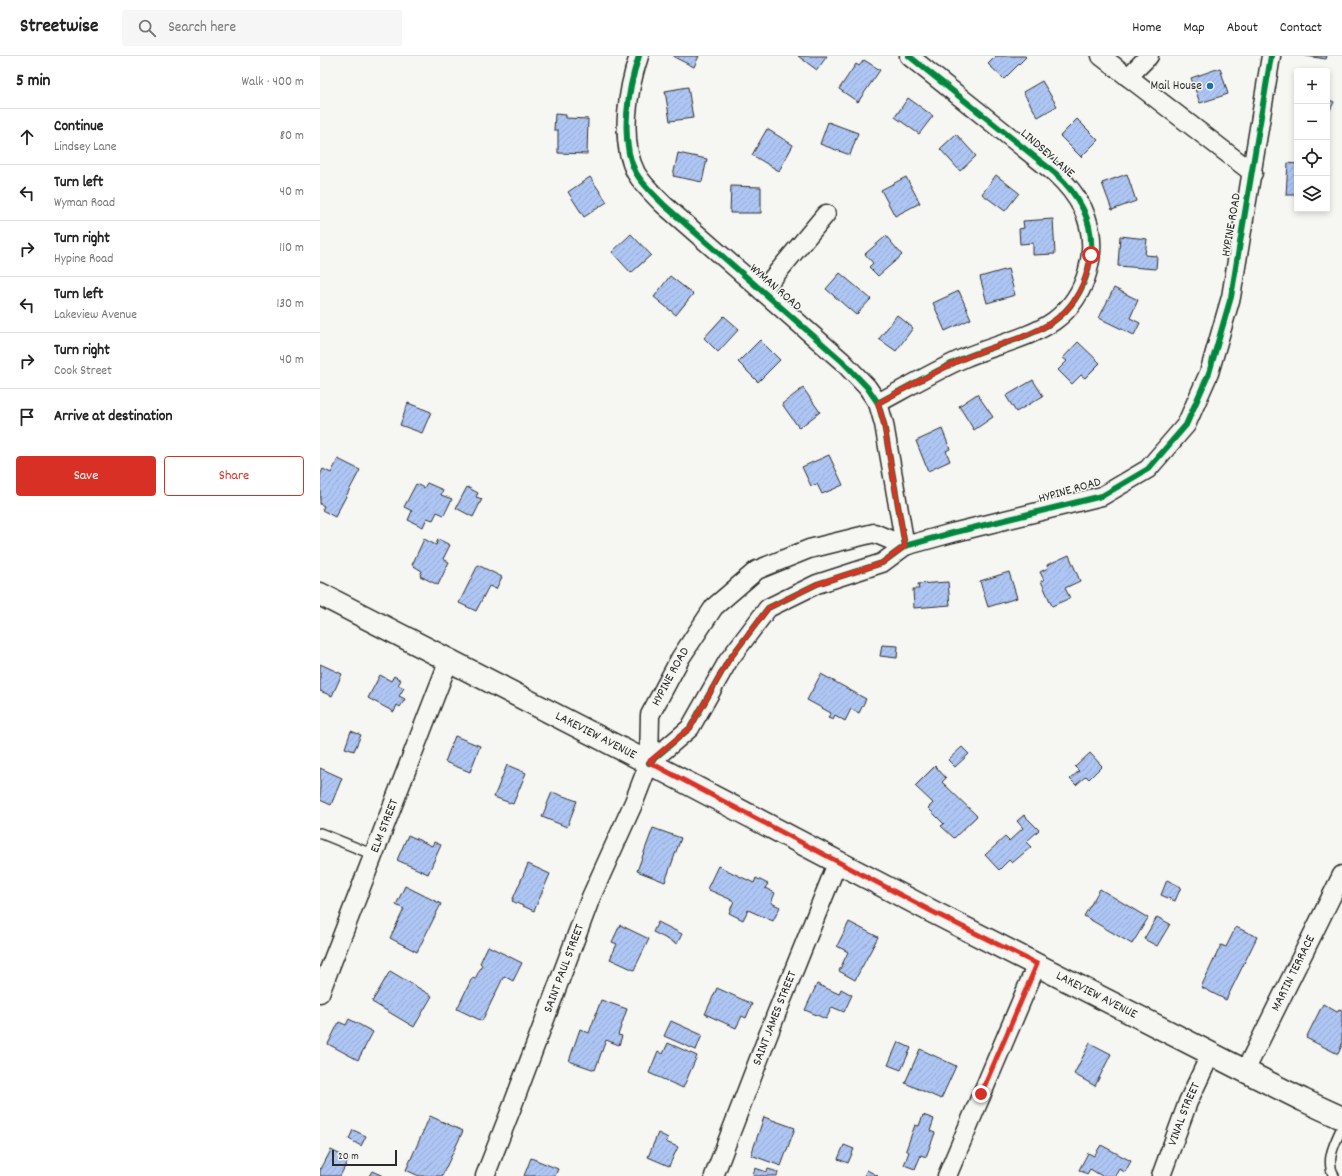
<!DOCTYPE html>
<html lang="en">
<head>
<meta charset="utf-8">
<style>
	:root { --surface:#fff; --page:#f6f6f6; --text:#222; --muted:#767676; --line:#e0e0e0; --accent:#d93025 }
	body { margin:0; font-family:Dekko,sans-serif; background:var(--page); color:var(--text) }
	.controls { position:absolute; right:12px; top:12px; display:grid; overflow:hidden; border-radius:4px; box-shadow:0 2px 6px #0003 }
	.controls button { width:36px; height:36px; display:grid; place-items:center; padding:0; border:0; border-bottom:1px solid var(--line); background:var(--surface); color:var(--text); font:20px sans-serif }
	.scale { position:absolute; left:12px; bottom:10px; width:65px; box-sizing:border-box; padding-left:4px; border:2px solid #2b2b2b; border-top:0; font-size:11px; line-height:14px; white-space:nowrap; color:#2b2b2b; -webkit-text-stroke:3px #f6f6f2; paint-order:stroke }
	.stop { position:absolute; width:12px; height:12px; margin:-9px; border:3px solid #d93025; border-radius:50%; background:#fff }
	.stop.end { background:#d93025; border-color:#fff; box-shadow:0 1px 4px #0008 }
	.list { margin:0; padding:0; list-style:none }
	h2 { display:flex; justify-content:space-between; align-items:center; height:52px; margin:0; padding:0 16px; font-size:17px }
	h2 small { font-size:13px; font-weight:400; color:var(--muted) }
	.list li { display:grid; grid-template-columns:26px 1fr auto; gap:12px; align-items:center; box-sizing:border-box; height:56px; padding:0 16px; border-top:1px solid var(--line) }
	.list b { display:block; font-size:15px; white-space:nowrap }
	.list p { margin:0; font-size:13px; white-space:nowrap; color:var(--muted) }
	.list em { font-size:13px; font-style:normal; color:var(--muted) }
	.actions { display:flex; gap:8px; padding:12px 16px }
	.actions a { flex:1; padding:9px 0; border:1px solid var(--accent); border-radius:4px; text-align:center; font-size:14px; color:var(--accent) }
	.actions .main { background:var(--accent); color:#fff }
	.icon { flex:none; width:22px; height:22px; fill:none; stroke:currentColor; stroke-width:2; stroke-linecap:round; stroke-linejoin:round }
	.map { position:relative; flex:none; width:1022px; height:1120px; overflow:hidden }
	header { display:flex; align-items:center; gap:24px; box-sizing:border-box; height:56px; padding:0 20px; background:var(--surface); border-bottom:1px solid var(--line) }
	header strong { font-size:19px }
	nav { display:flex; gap:22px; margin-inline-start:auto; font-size:14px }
	.search { width:280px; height:36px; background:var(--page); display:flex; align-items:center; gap:10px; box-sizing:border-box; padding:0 14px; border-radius:4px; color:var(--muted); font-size:15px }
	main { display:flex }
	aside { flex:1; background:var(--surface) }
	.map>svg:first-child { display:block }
	.building { fill:url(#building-hatch); stroke:#2b2b2b }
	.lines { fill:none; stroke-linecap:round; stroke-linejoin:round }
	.service-casing { stroke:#2b2b2b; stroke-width:12 }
	.minor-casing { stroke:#2b2b2b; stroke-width:21 }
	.secondary-casing { stroke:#2b2b2b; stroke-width:25 }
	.service { stroke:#f6f6f2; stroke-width:9 }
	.minor { stroke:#f6f6f2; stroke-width:18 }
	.secondary { stroke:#f6f6f2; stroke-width:22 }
	.cycleway-casing { stroke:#f6f6f2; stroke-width:8 }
	.cycleway { stroke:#00873e; stroke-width:6 }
	.route { stroke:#d93025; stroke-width:5 }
	.poi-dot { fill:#1f6fb2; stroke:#f6f6f2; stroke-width:1.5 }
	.labels { text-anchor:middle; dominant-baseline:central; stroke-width:3; stroke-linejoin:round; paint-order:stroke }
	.poi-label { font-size:13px; fill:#2b2b2b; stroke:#f6f6f2; text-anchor:end }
	.street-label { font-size:13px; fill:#2b2b2b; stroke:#f6f6f2 }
</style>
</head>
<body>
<header>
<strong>Streetwise</strong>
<div class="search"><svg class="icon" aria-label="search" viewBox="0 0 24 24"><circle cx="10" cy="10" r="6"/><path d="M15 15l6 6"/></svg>Search here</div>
<nav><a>Home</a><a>Map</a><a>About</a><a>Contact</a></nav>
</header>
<main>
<aside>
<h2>5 min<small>Walk · 400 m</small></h2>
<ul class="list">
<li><svg class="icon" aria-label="ahead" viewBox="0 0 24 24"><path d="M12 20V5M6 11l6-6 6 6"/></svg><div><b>Continue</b><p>Lindsey Lane</p></div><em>80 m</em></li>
<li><svg class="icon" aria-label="left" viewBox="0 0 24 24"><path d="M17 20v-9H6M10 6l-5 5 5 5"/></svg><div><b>Turn left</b><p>Wyman Road</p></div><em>40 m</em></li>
<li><svg class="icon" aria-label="right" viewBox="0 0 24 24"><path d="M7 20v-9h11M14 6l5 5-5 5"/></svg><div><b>Turn right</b><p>Hypine Road</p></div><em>110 m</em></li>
<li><svg class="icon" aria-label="left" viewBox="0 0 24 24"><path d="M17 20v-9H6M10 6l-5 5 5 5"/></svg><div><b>Turn left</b><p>Lakeview Avenue</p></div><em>130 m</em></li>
<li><svg class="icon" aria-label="right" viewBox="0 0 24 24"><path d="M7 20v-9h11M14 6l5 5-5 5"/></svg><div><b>Turn right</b><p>Cook Street</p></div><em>40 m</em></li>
<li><svg class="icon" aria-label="arrive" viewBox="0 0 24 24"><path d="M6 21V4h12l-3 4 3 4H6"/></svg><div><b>Arrive at destination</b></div></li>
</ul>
<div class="actions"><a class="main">Save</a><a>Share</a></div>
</aside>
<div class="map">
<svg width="1022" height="1120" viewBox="0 0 1022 1120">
	<defs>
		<pattern id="building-hatch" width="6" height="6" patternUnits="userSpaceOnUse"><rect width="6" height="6" fill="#aec6f4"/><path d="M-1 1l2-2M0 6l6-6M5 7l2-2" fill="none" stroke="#96aad1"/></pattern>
	</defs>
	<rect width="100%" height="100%" fill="#f6f6f2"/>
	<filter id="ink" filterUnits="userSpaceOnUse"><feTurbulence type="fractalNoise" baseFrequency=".025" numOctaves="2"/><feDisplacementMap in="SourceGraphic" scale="8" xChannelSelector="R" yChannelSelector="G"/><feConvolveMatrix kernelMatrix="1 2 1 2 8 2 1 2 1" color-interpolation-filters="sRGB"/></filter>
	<g filter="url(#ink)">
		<path class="building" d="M354,0H379L374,11L354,1Z
			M478,0H507L497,14Z
			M676,0H705L706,1L684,23L668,8Z
			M986,0H1007L1006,3Z
			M544,4L560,14L538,46L519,33L536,8L539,10Z
			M900,12L908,38L880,47L871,22Z
			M722,25L737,50L718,61L703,36Z
			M368,31L373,62L350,65L345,35Z
			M588,42L613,60L599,78L575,61Z
			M1007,43L1014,46L1007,60Z
			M235,58L246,59V62L268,63L267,98L238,97V74H234Z
			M757,63L778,84L761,101L740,80Z
			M508,66L538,77L530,99L500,88Z
			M447,73L473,89L459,115L432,99Z
			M636,78L656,100L640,115L620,93Z
			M358,97L387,103L382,126L353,120Z
			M968,107L977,108V139H966Z
			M807,118L816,145L792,154L782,127Z
			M676,119L699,137L685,155L662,138Z
			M270,121L287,146L264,161L248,136Z
			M586,121L600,147L575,160L561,134Z
			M411,130L441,131V157H410Z
			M733,163L735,198L713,199V187L700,188L699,173L704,172L703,165Z
			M311,178L331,199L311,217L292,196Z
			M566,180L582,199L558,220L549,211L553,207L545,198Z
			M800,180L827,183L825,199L837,200L836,213L798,210Z
			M688,213L695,239L667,247L660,221Z
			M520,217L551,243L536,259L506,233Z
			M350,220L373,238L356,259L334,241Z
			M794,232L818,244L810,262L820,267L814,279L779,262Z
			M639,235L651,263L625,275L613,247Z
			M577,259L593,272L576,295L559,283Z
			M404,260L419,273L398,296L384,282Z
			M440,284L460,304L438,326L418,306Z
			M758,286L780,307L765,322L761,319L752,328L738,314L747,305L743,302Z
			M713,324L723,340L696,356L686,340Z
			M483,332L500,356L479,372L462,348Z
			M657,338L673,361L654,374L639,350Z
			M88,347L111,356L102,377L80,369Z
			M622,373L630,393L626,395L630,405L608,415L596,385Z
			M509,399L523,429L502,438L497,428L491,430L482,411Z
			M18,403L40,414L15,461L2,454L4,450L0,448V419L3,413L11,417Z
			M107,427L123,434L121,439L132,443L124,459L117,456L113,464L107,462L103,471L88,464L92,455L84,451L96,428L104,432Z
			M147,431L158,437L156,441L162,443L153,461L136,452Z
			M104,483L116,489L118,483L130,489L123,503L129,506L118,529L100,520L102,515L92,509Z
			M749,499L760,525L745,532L750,542L732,550L721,525L724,524L720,516L728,512L727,509Z
			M158,509L182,521L176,533L169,530L156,555L139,547Z
			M689,516L697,542L668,551L660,525Z
			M628,526L630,549L594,552L593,533H599L598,528Z
			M562,589L578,590L577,602L560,600Z
			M0,608L22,618L12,640L0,635Z
			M501,618L546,643L539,657L531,653L525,665L515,659L513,663L508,661L511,657L487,644Z
			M60,619L71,625L74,620L81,624L78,629L84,632L79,640L85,643L80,651L77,649L74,656L48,642Z
			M31,675L41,679L34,695L25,692Z
			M135,680L160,690L150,716L125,706Z
			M642,691L649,698L635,711L628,704Z
			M770,697L782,710L769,723L766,720L756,729L750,723L759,715L755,711Z
			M187,709L206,717L193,748L174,741Z
			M615,710L626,722L622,726L657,760L634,782L621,770L624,768L608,752L613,747L595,730Z
			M0,712L22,722L11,749L0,744Z
			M232,736L257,745L247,771L222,761Z
			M704,759L719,774L706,786L711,791L692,807L689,804L679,814L665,799L685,781L689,785L703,772L697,765Z
			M333,772L361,782L345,826L317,815Z
			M88,779L112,790L114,786L121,789L108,818L77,804Z
			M208,808L230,818L214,855L192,845Z
			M398,810L434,827L436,822L448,828L445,832L455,837L451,847L460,851L453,865L428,854L423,864L409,857L414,845L387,833Z
			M847,824L861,831L855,845L841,839Z
			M85,830L121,848L97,896L70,882L84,853L76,849Z
			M780,833L828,862L812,888L764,860Z
			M837,861L850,868L837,890L824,883Z
			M338,866L362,878L357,888L333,876Z
			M529,866L558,881L535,924L519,915L528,896L517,890Z
			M300,869L329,883L314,914L290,903L297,888L292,886Z
			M916,871L937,881L906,944L881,931L901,889L906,891Z
			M168,890L202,907L193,925L184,920L162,965L137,953L152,922L155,923L162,909L160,907Z
			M70,915L112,940L94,971L52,946Z
			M497,928L519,938L521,933L532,939L524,956L512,951L506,963L485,954Z
			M397,932L432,948L426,962L422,960L416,972L385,958Z
			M281,944L307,953L298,979L302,980L299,989L286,984L275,1014L249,1005L260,973L269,977Z
			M1003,948L1017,956L1019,953L1022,954V989L1018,998L986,982Z
			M29,963L53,976L38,1004L8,988L19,966L26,969Z
			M351,965L382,979L376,994L344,980Z
			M578,986L591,992L581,1014L568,1009Z
			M348,987L377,1000L363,1032L329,1017L338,995L343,998Z
			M770,987L791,998L775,1030L754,1018Z
			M600,993L636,1010L621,1043L585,1027Z
			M603,1059L614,1063L610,1075L615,1077L606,1101L601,1099L595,1113L584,1109L589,1096L586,1094L595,1069L599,1070Z
			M110,1060L143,1075L122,1120H99L86,1114Z
			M444,1061L475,1072L461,1110L431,1099Z
			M33,1074L46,1080L41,1090L29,1083Z
			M338,1077L348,1082L346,1086L358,1091L349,1110L328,1101Z
			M524,1089L534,1093L528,1107L518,1103Z
			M781,1089L811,1105L805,1116L799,1113L795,1120H782L770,1113L767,1118L759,1114L768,1097L774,1100Z
			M11,1094L29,1103L20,1120H0V1112L1,1113Z
			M211,1102L238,1113L235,1120H204Z
			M435,1112L447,1116L448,1113L458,1116L457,1120H433Z
			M547,1114L558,1120H544Z
			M52,1115L63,1120H49Z"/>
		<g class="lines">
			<g class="service-casing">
				<path id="service" d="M0,777L54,799
					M1014,1120C1005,1104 1015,1087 1022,1071"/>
			</g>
			<g class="minor-casing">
				<g id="minor">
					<path d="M319,0C308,32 299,85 316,117C323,129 334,139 344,149L522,305L547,331L558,347L564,368L585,490"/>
					<path d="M781,0L933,117"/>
					<path d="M808,21L829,0"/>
					<path d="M442,235L506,158"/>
					<path d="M558,347C586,332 615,315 644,302C672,290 710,282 734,265C768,240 781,191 763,153C756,139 747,128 735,117L589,0"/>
					<path d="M329,707L370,672L408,605L448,552L497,528L562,507L585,490L632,477L782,440L828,413L866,369L889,317L911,241L951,0"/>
					<path id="s1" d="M0,937L129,604"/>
					<path id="s2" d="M925,1015L1022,819"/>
					<path id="s3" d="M165,1120L192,1051L271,841L314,746L329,707L330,659L361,601L394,551L437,514L489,493L554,477L585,490"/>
					<path id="s4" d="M394,1120L457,956L518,805"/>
					<path d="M627,1120L717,908"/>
					<path id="s5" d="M841,1120L868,1046L891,997"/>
				</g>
			</g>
			<g class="secondary-casing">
				<g id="secondary">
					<path id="s6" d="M0,538L329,707L613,856L925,1015L983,1044L1022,1062"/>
				</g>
			</g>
			<use href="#service" class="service"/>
			<use href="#minor" class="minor"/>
			<use href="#secondary" class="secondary"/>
			<g class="cycleway-casing">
				<path id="cycleway" d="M319,0C308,32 299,85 316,117C323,129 334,139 344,149L522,305L547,331L558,347L564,368L585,490
					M558,347C586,332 615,315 644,302C672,290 710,282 734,265C768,240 781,191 763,153C756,139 747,128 735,117L589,0
					M329,707L370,672L408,605L448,552L497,528L562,507L585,490L632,477L782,440L828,413L866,369L889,317L911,241L951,0"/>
			</g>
			<use href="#cycleway" class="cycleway"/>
		</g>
	</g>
	<g class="lines" filter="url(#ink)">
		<path class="route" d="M661,1038L717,908L613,856L329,706L370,672L408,605L448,552L497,528L562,507L585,490L564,368L558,347C587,332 615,315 645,302C705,276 758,277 771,199"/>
	</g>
	<circle class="poi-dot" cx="890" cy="30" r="4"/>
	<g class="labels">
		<g class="poi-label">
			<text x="882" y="30">Mail House</text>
		</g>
		<g class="street-label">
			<text transform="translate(727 98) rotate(41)">LINDSEY LANE</text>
			<text transform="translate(912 169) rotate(-80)">HYPINE ROAD</text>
			<text transform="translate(455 232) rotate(41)">WYMAN ROAD</text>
			<text transform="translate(750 435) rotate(-16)">HYPINE ROAD</text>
			<text stroke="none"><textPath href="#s3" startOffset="536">HYPINE ROAD</textPath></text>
			<text stroke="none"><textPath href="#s6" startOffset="310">LAKEVIEW AVENUE</textPath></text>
			<text stroke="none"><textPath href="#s1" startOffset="179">ELM STREET</textPath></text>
			<text stroke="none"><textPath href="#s3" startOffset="222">SAINT PAUL STREET</textPath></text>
			<text stroke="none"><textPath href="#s2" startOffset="109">MARTIN TERRACE</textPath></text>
			<text stroke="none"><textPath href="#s6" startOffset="874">LAKEVIEW AVENUE</textPath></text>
			<text stroke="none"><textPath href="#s4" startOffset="169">SAINT JAMES STREET</textPath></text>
			<text stroke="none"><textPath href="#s5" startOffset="66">VINAL STREET</textPath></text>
		</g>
	</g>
</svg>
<div class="controls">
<button>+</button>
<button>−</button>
<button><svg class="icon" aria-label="locate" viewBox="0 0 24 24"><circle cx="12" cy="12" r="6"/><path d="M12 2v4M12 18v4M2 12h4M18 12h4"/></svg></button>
<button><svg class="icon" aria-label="layers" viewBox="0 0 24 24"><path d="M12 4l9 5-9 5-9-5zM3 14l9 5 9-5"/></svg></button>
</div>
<div class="scale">20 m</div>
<div class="stop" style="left:771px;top:199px"></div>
<div class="stop end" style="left:661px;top:1038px"></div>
</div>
</main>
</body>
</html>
